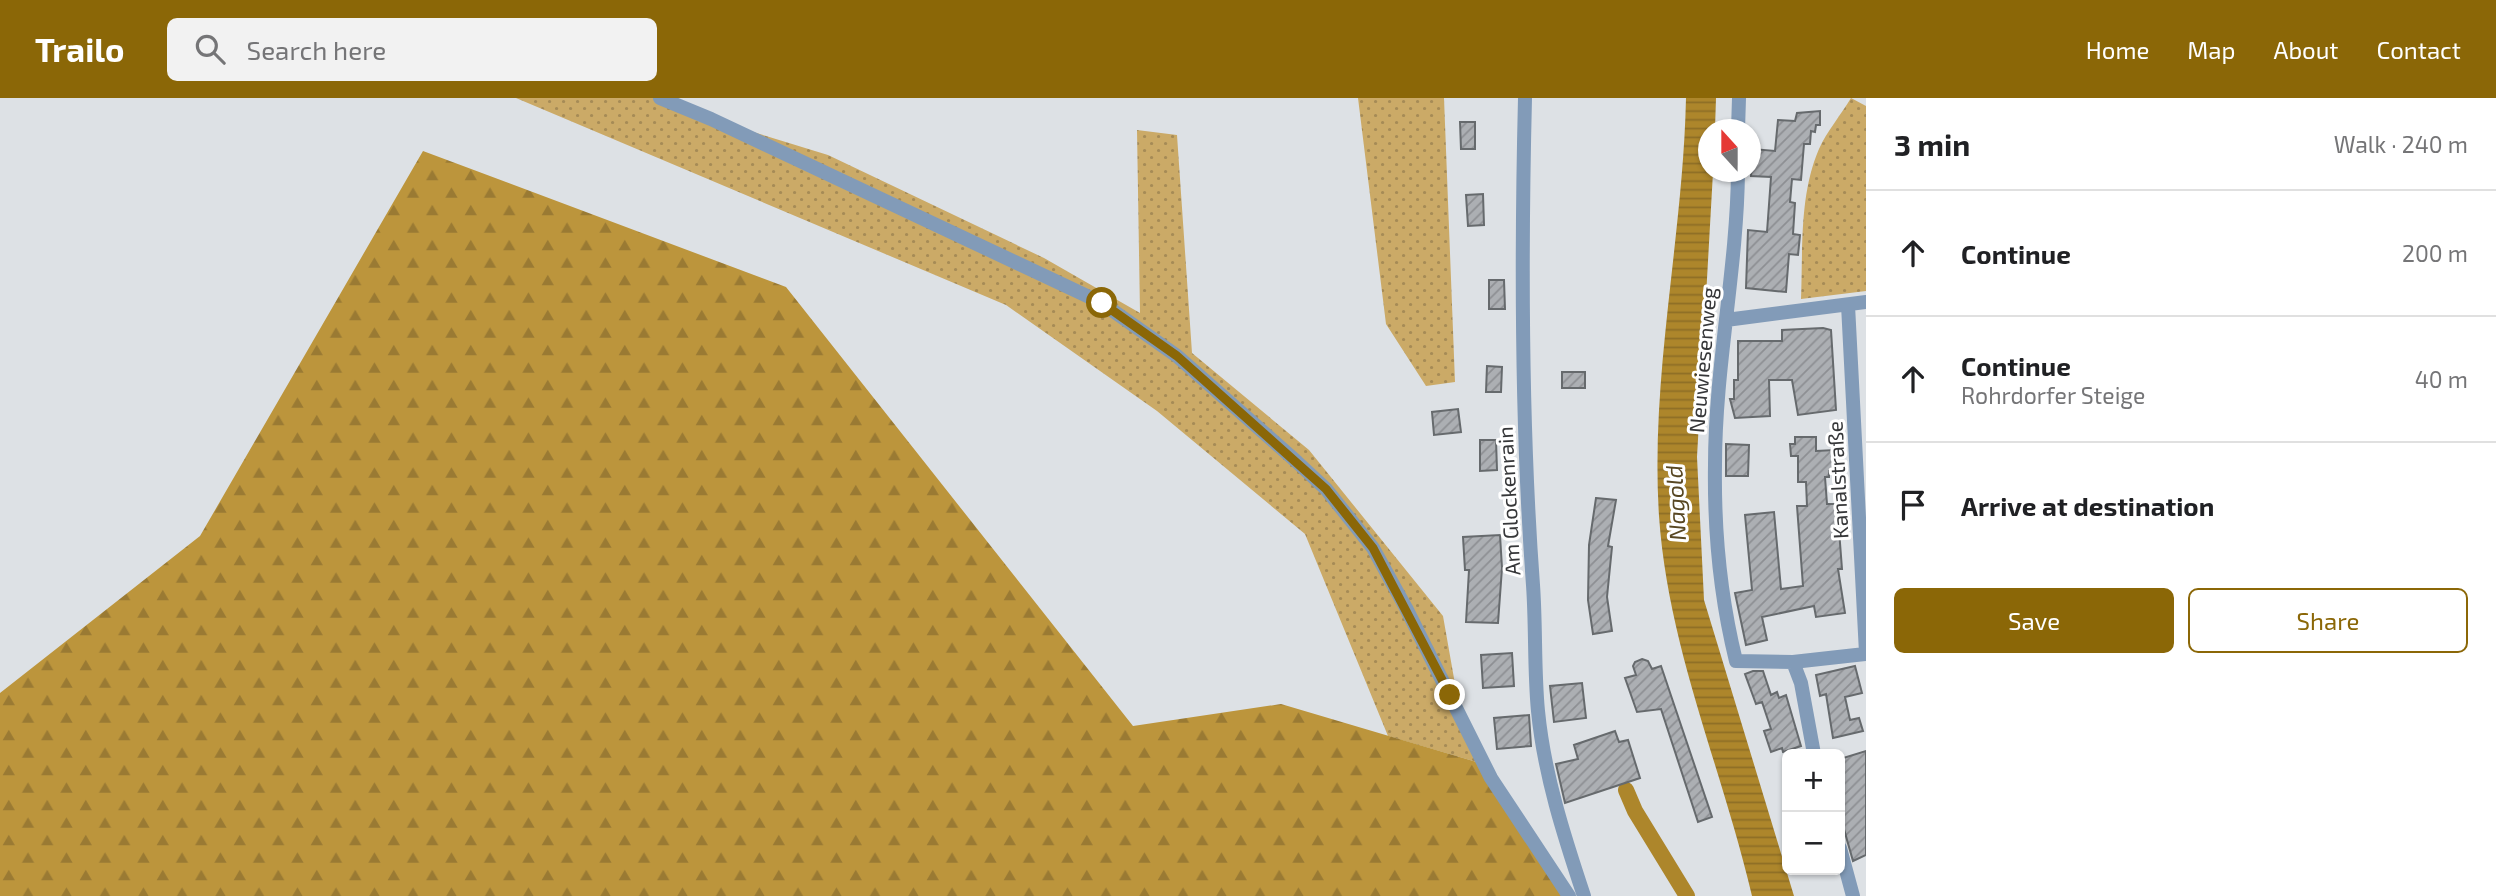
<!DOCTYPE html>
<html lang="en">
<head>
<meta charset="utf-8">
<style>
	:root { --surface:#fff; --page:#f2f2f2; --text:#202124; --muted:#757577; --line:#e0e0e0; --accent:#8b6707 }
	body { margin:0; font-family:"Exo 2",sans-serif; background:var(--page); color:var(--text) }
	.controls { position:absolute; right:21px; bottom:21px; display:grid; overflow:hidden; border-radius:10px; box-shadow:0 2px 5px #0004 }
	.controls button { width:63px; height:63px; display:grid; place-items:center; padding:0; border:0; border-bottom:2px solid var(--line); background:var(--surface); color:var(--text); font:35px sans-serif }
	.compass { position:absolute; left:1698px; top:21px; width:63px; height:63px; border-radius:50%; background:var(--surface); box-shadow:0 2px 5px #0004; rotate:339deg }
	.stop { position:absolute; width:21px; height:21px; margin:-16px; border:5px solid #8b6707; border-radius:50%; background:#fff }
	.stop.end { background:#8b6707; border-color:#fff; box-shadow:0 2px 7px #0008 }
	.list { margin:0; padding:0; list-style:none }
	h2 { display:flex; justify-content:space-between; align-items:center; height:91px; margin:0; padding:0 28px; font-size:30px }
	h2 small { font-size:23px; font-weight:400; color:var(--muted) }
	.list li { display:grid; grid-template-columns:46px 1fr auto; gap:21px; align-items:center; box-sizing:border-box; height:126px; padding:0 28px; border-top:2px solid var(--line) }
	.list b { display:block; font-size:26px; white-space:nowrap }
	.list p { margin:0; font-size:23px; white-space:nowrap; color:var(--muted) }
	.list em { font-size:23px; font-style:normal; color:var(--muted) }
	.actions { display:flex; gap:14px; padding:21px 28px }
	.actions a { flex:1; padding:16px 0; border:2px solid var(--accent); border-radius:10px; text-align:center; font-size:24px; color:var(--accent) }
	.actions .main { background:var(--accent); color:#fff }
	.icon { flex:none; width:38px; height:38px; fill:none; stroke:currentColor; stroke-width:2; stroke-linecap:round; stroke-linejoin:round }
	.map { position:relative; flex:none; width:1866px; height:798px; overflow:hidden }
	header { display:flex; align-items:center; gap:42px; box-sizing:border-box; height:98px; padding:0 35px; background:var(--accent); color:#fff }
	header strong { font-size:33px }
	nav { display:flex; gap:38px; margin-inline-start:auto; font-size:24px }
	.search { width:490px; height:63px; background:var(--page); display:flex; align-items:center; gap:18px; box-sizing:border-box; padding:0 24px; border-radius:10px; color:var(--muted); font-size:26px }
	main { display:flex }
	aside { flex:1; background:var(--surface) }
	.map>svg:first-child { display:block }
	.green { fill:url(#green-dots) }
	.forest { fill:url(#forest-firs) }
	.water { fill:url(#water-rules) }
	.lines { fill:none; stroke-linecap:round; stroke-linejoin:round }
	.canal { stroke:#ad862b; stroke-width:16 }
	.building { fill:url(#building-hatch); stroke:#666a6d; stroke-width:2 }
	.minor { stroke:#829bb8; stroke-width:14 }
	.route { stroke:#8b6707; stroke-width:9 }
	.labels { text-anchor:middle; dominant-baseline:central; stroke-width:6; stroke-linejoin:round; paint-order:stroke }
	.street-label { font-size:21px; fill:#363739; stroke:#fff }
	.water-label { font-size:23px; font-style:italic; fill:#584722; stroke:#fff }
</style>
</head>
<body>
<header>
<strong>Trailo</strong>
<div class="search"><svg class="icon" aria-label="search" viewBox="0 0 24 24"><circle cx="10" cy="10" r="6"/><path d="M15 15l6 6"/></svg>Search here</div>
<nav><a>Home</a><a>Map</a><a>About</a><a>Contact</a></nav>
</header>
<main>
<div class="map">
<svg width="1866" height="798" viewBox="0 0 1866 798">
	<defs>
		<pattern id="green-dots" width="8" height="8" patternUnits="userSpaceOnUse" patternTransform="scale(1.75)"><rect width="8" height="8" fill="#cbaa67"/><path d="M2 2h.1M6 6h.1" fill="none" stroke="#a68b56" stroke-width="1.8" stroke-linecap="round"/></pattern>
		<pattern id="forest-firs" width="22" height="20" patternUnits="userSpaceOnUse" patternTransform="scale(1.75)"><rect width="22" height="20" fill="#bc953c"/><path d="M5 1l3.5 6h-7zM16 11l3.5 6h-7z" fill="#9a7a33"/></pattern>
		<pattern id="water-rules" width="6" height="5" patternUnits="userSpaceOnUse" patternTransform="scale(1.75)"><rect width="6" height="5" fill="#ad862b"/><path d="M0 2.5h6" fill="none" stroke="#8e6e26"/></pattern>
		<pattern id="building-hatch" width="6" height="6" patternUnits="userSpaceOnUse" patternTransform="scale(1.75)"><rect width="6" height="6" fill="#acafb3"/><path d="M-1 1l2-2M0 6l6-6M5 7l2-2" fill="none" stroke="#8d8f93"/></pattern>
	</defs>
	<rect width="100%" height="100%" fill="#dde1e5"/>
	<path class="green" d="M516,0H660L711,21L828,57L1044,160L1140,215L1137,32L1177,37L1192,255L1309,352L1443,518L1455,586L1480,665L1388,638L1305,436L1157,313L1006,207Z
		M1358,0H1444L1455,284L1426,288L1386,226Z
		M1851,0L1866,8V193L1801,201C1803,152 1799,97 1819,51C1827,33 1841,17 1851,0Z"/>
	<path class="forest" d="M423,53L786,189L1133,628L1281,606L1480,665L1565,798H0V595L200,438Z"/>
	<path class="water" d="M1686,0H1716L1715,31L1708,32V74H1713L1697,359L1704,502L1794,798H1752C1722,670 1668,550 1659,418C1650,277 1683,140 1686,0Z"/>
	<g class="lines">
		<path class="canal" d="M1626,692L1635,713L1687,798"/>
	</g>
	<path class="building" d="M1820,13V27H1816L1815,34L1811,33L1810,46H1804L1801,82L1792,81L1790,104L1795,105L1793,136L1800,137L1798,157L1789,156L1786,194L1746,190L1748,132L1767,134L1771,79L1751,78L1753,51L1775,53L1778,22L1795,23L1797,15Z
		M1460,24H1475V51H1461Z
		M1483,96L1484,127L1468,128L1466,97Z
		M1489,182H1504L1505,211H1489Z
		M1823,230L1831,232L1836,312L1798,317L1792,282H1769L1770,318L1735,320L1730,301H1734V282H1738V243H1782V232Z
		M1487,268L1502,269L1501,294H1486Z
		M1562,274H1585V290H1562Z
		M1458,311L1461,334L1434,337L1432,314Z
		M1795,339H1816V353L1835,352V373H1829V379H1825L1827,406H1837L1842,471H1838L1845,515L1816,519L1814,508L1762,519L1767,542L1746,547L1735,495L1752,492L1745,417L1774,414L1781,491L1803,488L1797,408H1807L1806,384H1798V358H1791L1790,346H1795Z
		M1480,342H1496L1497,372L1480,373Z
		M1726,346L1749,347L1748,378H1726Z
		M1596,400L1616,402L1608,448L1612,449L1607,499L1612,533L1593,536L1588,502L1589,447Z
		M1500,437L1502,470L1498,525L1466,524L1469,472H1465L1463,439Z
		M1512,555L1514,588L1483,590L1481,557Z
		M1642,561L1648,563L1652,571L1661,568L1712,719L1698,724L1661,611L1637,614L1625,580L1636,577L1633,568L1635,564Z
		M1855,568L1862,595L1845,599L1850,622L1859,620L1863,633L1833,640L1826,596L1820,598L1816,577Z
		M1753,573H1763L1771,597L1777,594L1779,600L1786,597L1801,648L1783,654L1782,650L1771,654L1764,633L1771,631L1762,604L1756,606L1745,576Z
		M1582,585L1586,620L1554,624L1550,588Z
		M1529,617L1531,648L1497,651L1494,620Z
		M1615,633L1619,644L1628,642L1640,680L1565,705L1556,666L1578,661L1574,647Z
		M1866,653V757L1853,763L1840,717V661Z"/>
	<g class="lines">
		<path class="minor" d="M660,0L711,21L1102,205L1177,258L1297,364L1326,391L1373,450L1406,510L1491,680L1569,798
			M1525,0C1521,162 1521,325 1533,487C1536,529 1534,571 1538,613C1544,676 1564,738 1584,798
			M1738,32L1739,0
			M1738,74C1737,171 1715,269 1715,367C1714,433 1720,498 1736,563L1793,564L1865,556
			M1848,207L1866,555
			M1726,222L1866,204
			M1793,564L1801,585L1814,656
			M1840,750L1853,798"/>
	</g>
	<g class="lines">
		<path class="route" d="M1102,205L1177,258L1326,391L1373,450L1450,597"/>
	</g>
	<g class="labels">
		<g class="street-label">
			<text transform="translate(1702 262) rotate(-85)">Neuwiesenweg</text>
			<text transform="translate(1837 382) rotate(-93)">Kanalstraße</text>
			<text transform="translate(1508 403) rotate(-93)">Am Glockenrain</text>
		</g>
		<g class="water-label">
			<text transform="translate(1675 405) rotate(-93)">Nagold</text>
		</g>
	</g>
</svg>
<div class="controls">
<button>+</button>
<button>−</button>
</div>
<svg class="compass" viewBox="-18 -18 36 36"><path d="M0-13l5 13h-10z" fill="#e53935"/><path d="M0 13l5-13h-10z" fill="#757577"/></svg>
<div class="stop" style="left:1102px;top:205px"></div>
<div class="stop end" style="left:1450px;top:597px"></div>
</div>
<aside>
<h2>3 min<small>Walk · 240 m</small></h2>
<ul class="list">
<li><svg class="icon" aria-label="ahead" viewBox="0 0 24 24"><path d="M12 20V5M6 11l6-6 6 6"/></svg><div><b>Continue</b></div><em>200 m</em></li>
<li><svg class="icon" aria-label="ahead" viewBox="0 0 24 24"><path d="M12 20V5M6 11l6-6 6 6"/></svg><div><b>Continue</b><p>Rohrdorfer Steige</p></div><em>40 m</em></li>
<li><svg class="icon" aria-label="arrive" viewBox="0 0 24 24"><path d="M6 21V4h12l-3 4 3 4H6"/></svg><div><b>Arrive at destination</b></div></li>
</ul>
<div class="actions"><a class="main">Save</a><a>Share</a></div>
</aside>
</main>
</body>
</html>
